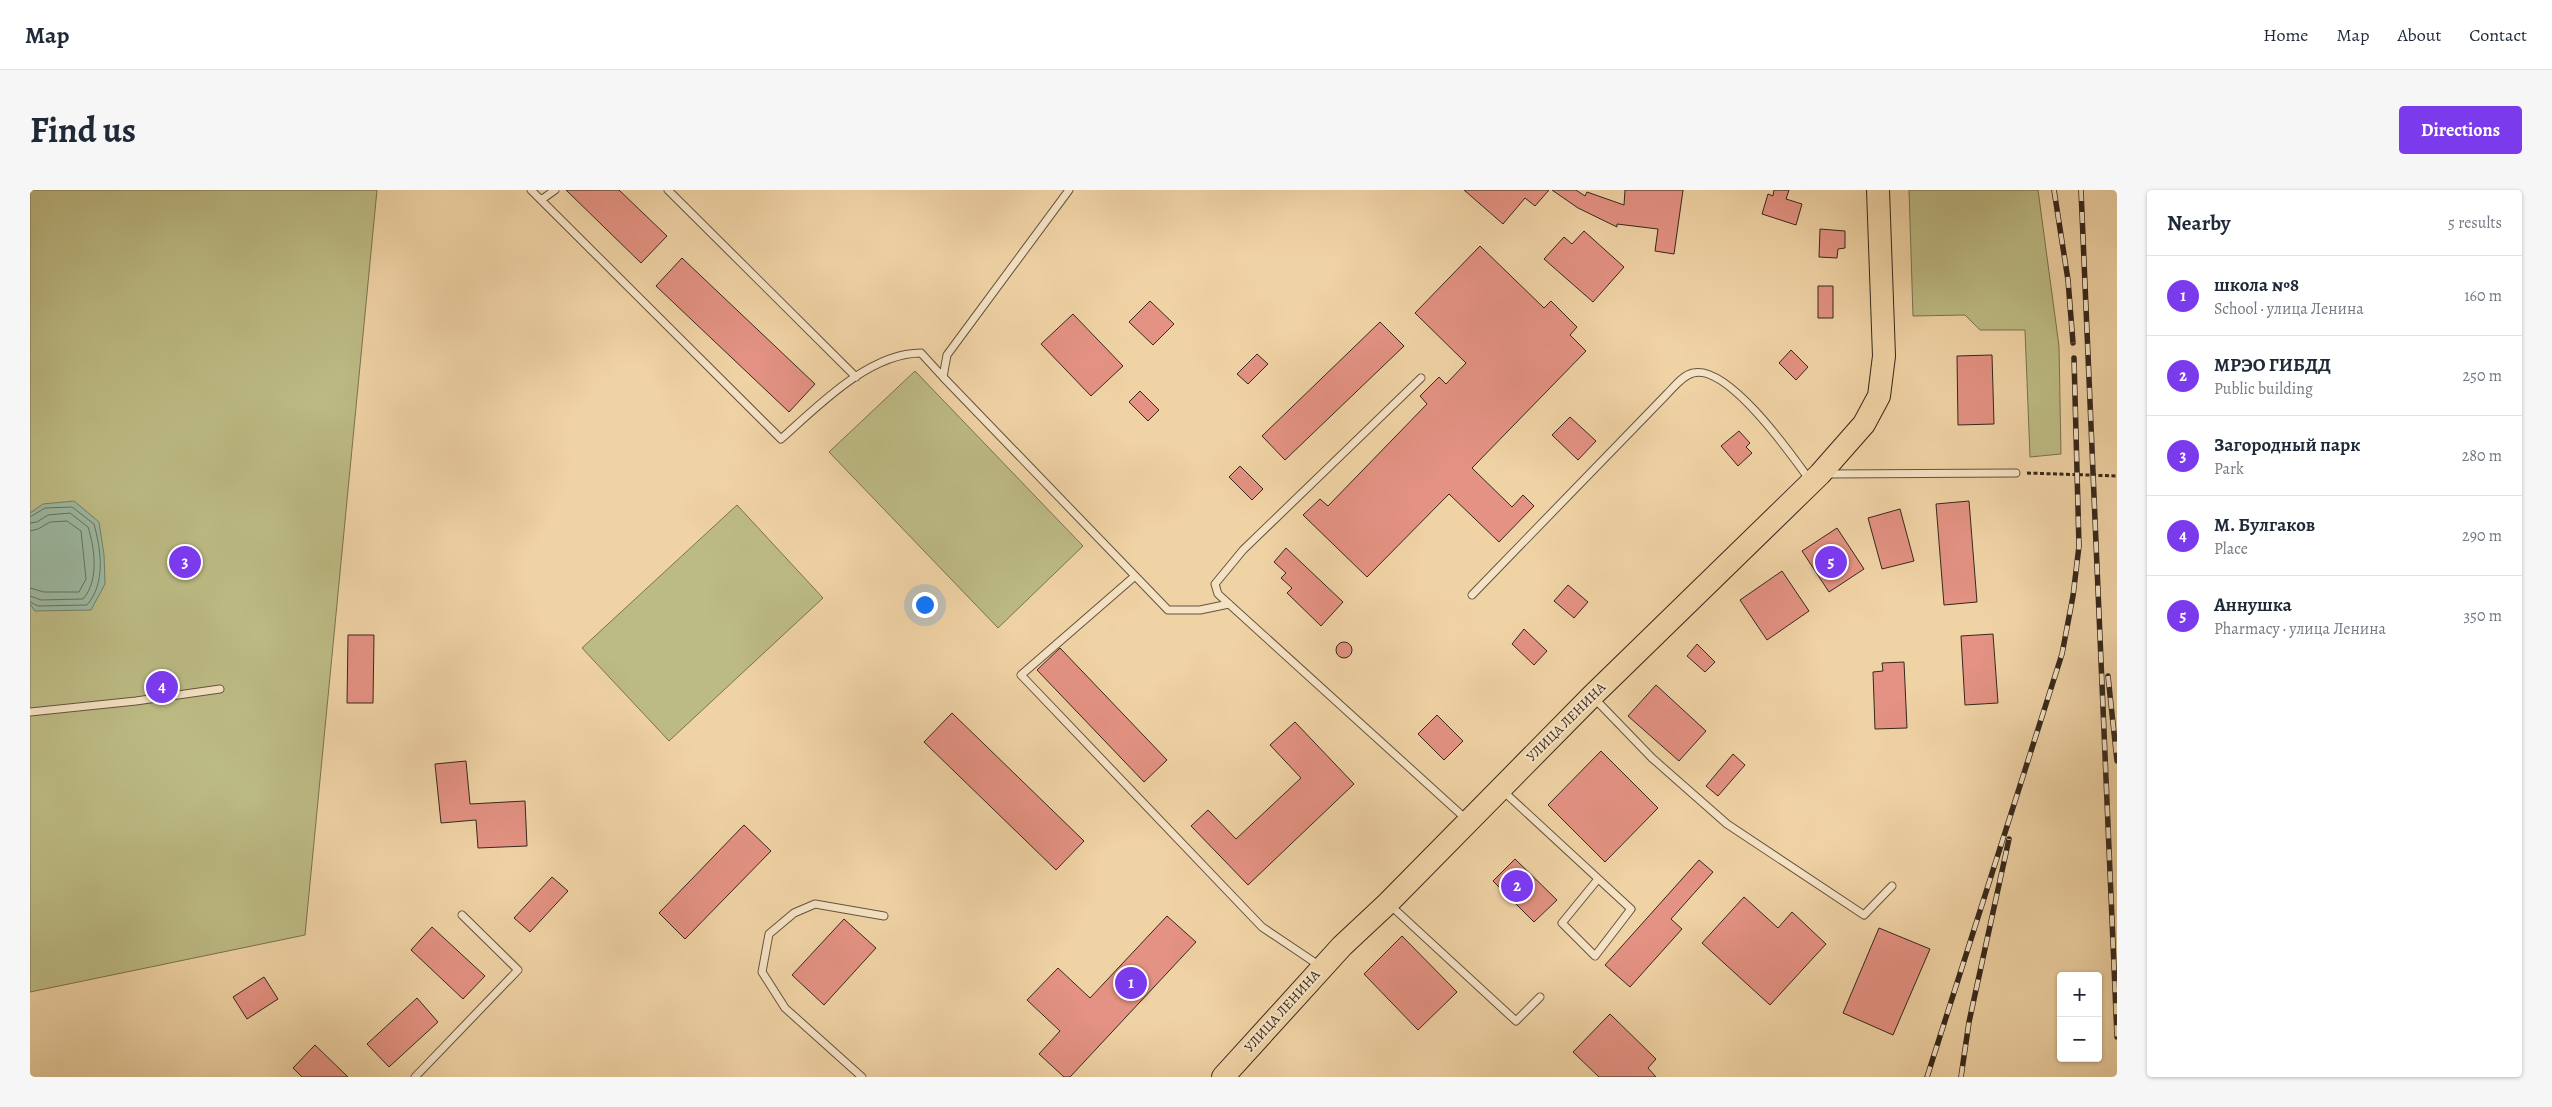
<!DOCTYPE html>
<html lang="en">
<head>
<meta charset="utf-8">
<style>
	:root { --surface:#fff; --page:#f6f6f7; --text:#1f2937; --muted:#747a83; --line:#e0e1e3; --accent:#7c3aed }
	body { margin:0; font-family:Alegreya,serif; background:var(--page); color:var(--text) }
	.controls { position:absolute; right:15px; bottom:15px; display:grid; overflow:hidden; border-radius:5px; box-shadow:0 1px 4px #0004 }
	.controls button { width:45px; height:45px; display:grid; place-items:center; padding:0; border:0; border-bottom:1px solid var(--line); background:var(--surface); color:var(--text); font:25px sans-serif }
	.you { position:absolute; left:894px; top:414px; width:18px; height:18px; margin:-12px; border:4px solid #fff; border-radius:50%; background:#1a73e8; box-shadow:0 0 0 8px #1a73e833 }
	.badge { display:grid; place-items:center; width:32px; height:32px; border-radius:50%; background:var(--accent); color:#fff; font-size:16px; font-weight:700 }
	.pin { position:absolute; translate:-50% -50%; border:2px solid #fff; box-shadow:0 1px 5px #0006 }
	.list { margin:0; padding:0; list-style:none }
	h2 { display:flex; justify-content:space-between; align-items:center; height:65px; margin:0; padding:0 20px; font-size:21px }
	h2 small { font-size:16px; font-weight:400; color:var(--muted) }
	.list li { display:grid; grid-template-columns:32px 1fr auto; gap:15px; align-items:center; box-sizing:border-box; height:80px; padding:0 20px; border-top:1px solid var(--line) }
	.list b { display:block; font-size:19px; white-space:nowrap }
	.list p { margin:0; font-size:16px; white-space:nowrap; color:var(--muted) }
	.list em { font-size:16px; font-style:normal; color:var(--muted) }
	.map { position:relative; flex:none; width:2087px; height:887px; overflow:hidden; border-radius:5px }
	header { display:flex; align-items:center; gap:30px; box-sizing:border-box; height:70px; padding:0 25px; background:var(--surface); border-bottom:1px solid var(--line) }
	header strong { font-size:24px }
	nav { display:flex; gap:28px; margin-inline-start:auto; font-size:18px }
	.intro { display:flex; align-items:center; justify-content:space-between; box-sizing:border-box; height:120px; padding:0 30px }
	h1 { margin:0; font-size:35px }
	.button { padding:12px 22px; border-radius:5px; background:var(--accent); color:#fff; font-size:18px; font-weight:700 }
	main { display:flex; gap:30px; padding:0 30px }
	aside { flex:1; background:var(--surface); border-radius:5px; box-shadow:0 1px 4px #0004 }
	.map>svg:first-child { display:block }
	.green { fill:#bdbb84; stroke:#7a7250 }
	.water { fill:#9cb9a1; stroke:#737f6c }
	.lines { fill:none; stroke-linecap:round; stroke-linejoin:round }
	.shore { stroke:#69705e; stroke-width:1 }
	.building { fill:#e49283; stroke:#36281c }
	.lane-casing { stroke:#64533e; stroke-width:9 }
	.primary-casing { stroke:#36281c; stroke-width:24 }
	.path { stroke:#36281c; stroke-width:3; stroke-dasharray:4 2.5; stroke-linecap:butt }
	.lane { stroke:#f5e2c4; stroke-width:7 }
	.primary { stroke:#f0d3a5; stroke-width:22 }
	.rail-casing { stroke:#36281c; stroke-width:5.5 }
	.rail { stroke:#f5e2c4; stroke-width:4; stroke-dasharray:11; stroke-linecap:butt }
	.labels { text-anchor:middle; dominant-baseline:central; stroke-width:4.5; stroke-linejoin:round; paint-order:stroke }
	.street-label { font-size:14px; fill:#36281c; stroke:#f5e2c4 }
</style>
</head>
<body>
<header>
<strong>Map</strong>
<nav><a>Home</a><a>Map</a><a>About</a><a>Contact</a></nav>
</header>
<div class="intro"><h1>Find us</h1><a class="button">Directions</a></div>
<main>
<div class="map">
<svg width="2087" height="887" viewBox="0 0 2087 887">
	<rect width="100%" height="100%" fill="#f0d3a5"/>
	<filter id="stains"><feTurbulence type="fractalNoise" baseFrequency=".004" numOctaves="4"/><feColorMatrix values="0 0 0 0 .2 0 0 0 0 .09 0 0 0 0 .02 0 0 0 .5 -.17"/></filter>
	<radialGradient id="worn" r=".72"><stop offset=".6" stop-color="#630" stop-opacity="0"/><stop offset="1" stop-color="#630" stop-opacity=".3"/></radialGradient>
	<path class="green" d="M0,0H347L275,745L0,802Z
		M1879,0H2008L2029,156L2031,264L2000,267L1995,140H1950L1935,125L1883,126Z
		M885,181L1053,356L968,438L799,262Z
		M707,315L793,408L639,551L552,458Z"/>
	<path class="water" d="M44,311L69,332L74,365L75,394L61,420L5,421L0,414V323L13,314Z"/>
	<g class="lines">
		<path class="shore" d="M0,327L15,318L42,317L64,334C71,360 76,393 57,415L8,416L0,412
			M0,333L7,332L18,325L40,323L58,337C65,359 69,391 53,409L11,410L0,406
			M0,341L8,339L20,332L37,331L51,341L56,389L49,402H14L0,398"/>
	</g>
	<path class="building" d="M536,0H589L637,46L611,73Z
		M1434,0H1519L1505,16L1495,8L1473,34Z
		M1522,0H1546L1555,6L1557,2L1594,15L1595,0H1653L1644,64L1625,61L1628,39L1587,34V37L1548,18Z
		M1744,0H1759L1756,9L1772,14L1766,35L1732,24L1738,4L1743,6Z
		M1790,39L1815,41V58L1808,59L1807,68L1789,67Z
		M1554,41L1594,77L1563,112L1514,69L1534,47L1542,54Z
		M1450,56L1514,118L1521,111L1547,137L1540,145L1556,161L1442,278L1482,317L1493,305L1504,316L1469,352L1419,304L1337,387L1273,325L1290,309L1298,316L1397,214L1390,206L1409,187L1416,194L1436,173L1385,123Z
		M652,68L785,194L759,222L626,96Z
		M1788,96H1803V128H1788Z
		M1120,111L1144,134L1123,155L1099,132Z
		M1043,124L1093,176L1061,206L1011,154Z
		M1350,132L1374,156L1255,270L1232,246Z
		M1761,160L1778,177L1766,190L1749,173Z
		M1227,164L1238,174L1218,194L1207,184Z
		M1962,165L1964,234L1928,235L1927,166Z
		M1110,201L1129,220L1118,231L1099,212Z
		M1540,227L1566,251L1548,270L1522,245Z
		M1709,241L1720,253L1716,257L1722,263L1708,276L1691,256Z
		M1210,276L1233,299L1222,310L1199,287Z
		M1939,311L1947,412L1914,415L1906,314Z
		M1870,319L1884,371L1852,379L1838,328Z
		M1807,338L1834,379L1799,402L1772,361Z
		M1256,358L1313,412L1291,436L1257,403L1262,398L1251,388L1256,383L1244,372Z
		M1752,381L1779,421L1737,450L1710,410Z
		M1538,395L1558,412L1544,428L1524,411Z
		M1494,439L1517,461L1504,475L1482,454Z
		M1963,444L1968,513L1935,515L1931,446Z
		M318,445H344L343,513H317Z
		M1306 460a8 8 0 1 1 16 0a8 8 0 1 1-16 0Z
		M1667,454L1685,472L1675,482L1657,466Z
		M1030,458L1137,570L1114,592L1007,480Z
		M1874,472L1877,538L1845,539L1843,482L1853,481L1852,473Z
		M1626,495L1676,541L1649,571L1598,526Z
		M922,523L1054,651L1026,680L894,552Z
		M1407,525L1433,551L1414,570L1388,544Z
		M1265,532L1324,594L1218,695L1161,636L1178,620L1206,649L1271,588L1240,555Z
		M1571,561L1628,618L1575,672L1518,615Z
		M1703,564L1715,575L1688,606L1676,596Z
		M436,571L440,614L495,611L497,656L448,658L446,630L411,633L405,574Z
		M714,635L741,661L655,749L629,723Z
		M1485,669L1527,710L1504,732L1463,691Z
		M1669,670L1683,682L1641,729L1652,739L1600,797L1575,775Z
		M522,687L538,701L500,742L484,728Z
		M1714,707L1748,738L1762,722L1796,754L1740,815L1672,753Z
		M1137,726L1166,752L1040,887H1034L1009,864L1030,841L997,810L1028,778L1060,808Z
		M814,729L846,758L794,815L762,785Z
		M402,737L455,786L433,809L381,760Z
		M1849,738L1900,759L1863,845L1813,823Z
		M1372,746L1427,802L1388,840L1334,784Z
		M234,787L248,809L217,829L203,807Z
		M387,808L408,832L359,877L337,854Z
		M1580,824L1626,869L1618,878L1626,887H1569L1543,862Z
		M285,855L318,887H272L263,878Z"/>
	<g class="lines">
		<g class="lane-casing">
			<path id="lane" d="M501,0L751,249C788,216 839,163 891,163L913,187
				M638,0L826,187
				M1039,0L917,165L913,187L1138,420H1170L1199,414
				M511,10L525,0
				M1391,188L1213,360L1185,394L1188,404L1436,629
				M1798,284L1986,283
				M1105,386L991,485L1232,737L1290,776
				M1442,405L1637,204C1644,197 1653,185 1663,183C1698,174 1761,264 1779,289
				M1564,508L1622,568L1697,634L1834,725L1862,696
				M0,522L106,511L190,499
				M1472,600L1601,719L1565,766L1532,733L1568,689
				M1360,715L1486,831L1510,807
				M385,887L488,780L432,725
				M832,887L755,818L732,782L739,744L764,723L785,714L854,726"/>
		</g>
		<g class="primary-casing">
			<path id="primary" d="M1193,887L1312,756L1358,713L1562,506L1790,284L1834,234L1849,206L1854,166L1848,0"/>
		</g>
		<path class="path" d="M1997,283L2087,286"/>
		<use href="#lane" class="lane"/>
		<use href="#primary" class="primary"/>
		<g class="rail-casing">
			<path id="rail" d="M2024,0L2038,90L2043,153
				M2051,0L2087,847
				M2078,486L2087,571
				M1897,887L2032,464L2043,406L2049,356L2044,168
				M1931,887L1939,832L1979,649"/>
		</g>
		<use href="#rail" class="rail"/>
	</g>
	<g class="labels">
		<g class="street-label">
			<text transform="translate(1536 532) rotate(-45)">УЛИЦА ЛЕНИНА</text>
			<text transform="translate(1252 821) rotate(-48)">УЛИЦА ЛЕНИНА</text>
		</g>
	</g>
	<rect width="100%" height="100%" filter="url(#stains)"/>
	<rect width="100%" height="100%" fill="url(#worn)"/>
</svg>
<div class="controls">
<button>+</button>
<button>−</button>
</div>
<div class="you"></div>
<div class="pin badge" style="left:1101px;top:793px">1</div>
<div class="pin badge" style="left:1487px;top:696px">2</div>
<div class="pin badge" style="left:155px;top:372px">3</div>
<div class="pin badge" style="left:132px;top:497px">4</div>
<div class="pin badge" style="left:1801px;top:372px">5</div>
</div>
<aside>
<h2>Nearby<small>5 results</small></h2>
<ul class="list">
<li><span class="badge">1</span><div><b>школа №8</b><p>School · улица Ленина</p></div><em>160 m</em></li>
<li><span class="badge">2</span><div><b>МРЭО ГИБДД</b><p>Public building</p></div><em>250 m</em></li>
<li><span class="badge">3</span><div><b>Загородный парк</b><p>Park</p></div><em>280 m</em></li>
<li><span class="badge">4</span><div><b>М. Булгаков</b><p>Place</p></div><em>290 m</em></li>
<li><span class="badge">5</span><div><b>Аннушка</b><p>Pharmacy · улица Ленина</p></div><em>350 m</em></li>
</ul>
</aside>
</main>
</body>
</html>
